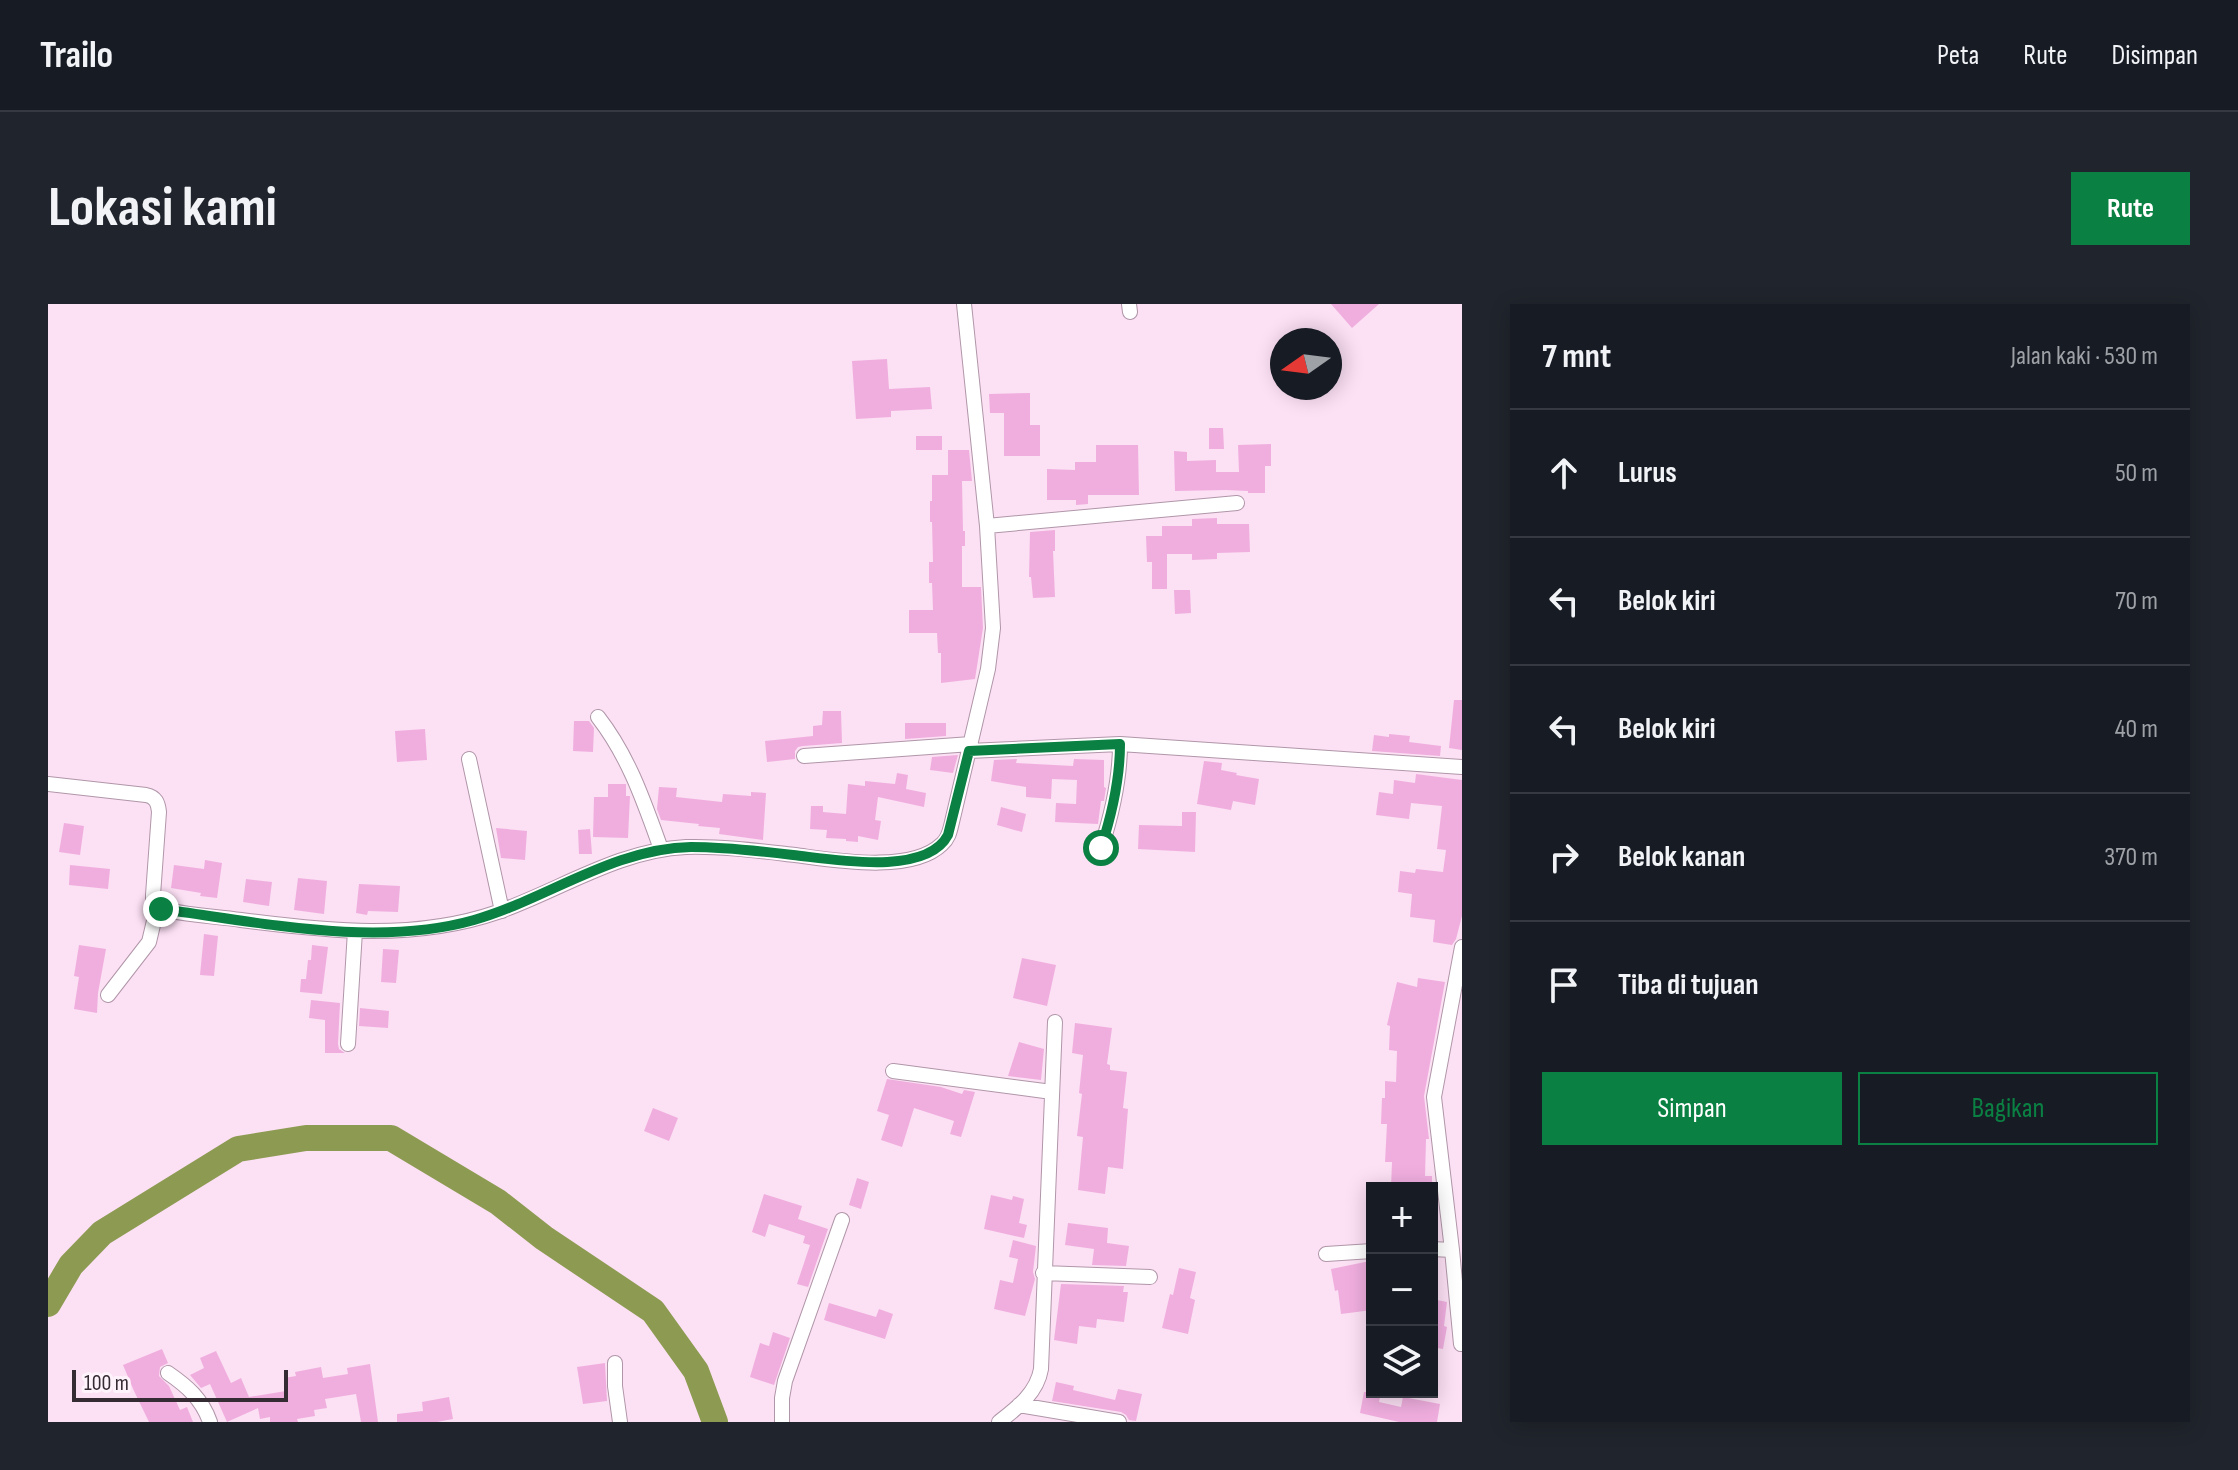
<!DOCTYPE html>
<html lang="id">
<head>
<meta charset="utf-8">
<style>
	:root { --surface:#171b24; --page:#20242c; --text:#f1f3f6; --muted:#9ea1a6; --line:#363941; --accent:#0b8043 }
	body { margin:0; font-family:"Sofia Sans Condensed",sans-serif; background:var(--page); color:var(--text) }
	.controls { position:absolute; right:24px; bottom:24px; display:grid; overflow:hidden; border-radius:0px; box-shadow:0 4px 20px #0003 }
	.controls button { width:72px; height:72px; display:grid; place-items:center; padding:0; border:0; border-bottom:2px solid var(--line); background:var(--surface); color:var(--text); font:40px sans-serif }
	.compass { position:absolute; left:1222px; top:24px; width:72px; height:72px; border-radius:50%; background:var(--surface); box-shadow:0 4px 20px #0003; rotate:256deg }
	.scale { position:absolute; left:24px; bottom:20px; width:216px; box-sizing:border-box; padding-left:8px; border:4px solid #352b33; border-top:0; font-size:22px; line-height:28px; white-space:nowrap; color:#352b33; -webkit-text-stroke:6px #fef3fb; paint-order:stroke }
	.stop { position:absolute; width:24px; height:24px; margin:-18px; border:6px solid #0b8043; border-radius:50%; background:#fff }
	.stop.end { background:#0b8043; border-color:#fff; box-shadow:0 2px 8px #0008 }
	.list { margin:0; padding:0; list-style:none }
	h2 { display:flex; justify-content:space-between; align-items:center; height:104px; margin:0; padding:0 32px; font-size:34px }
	h2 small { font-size:26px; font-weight:400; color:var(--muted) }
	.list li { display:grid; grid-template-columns:52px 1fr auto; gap:24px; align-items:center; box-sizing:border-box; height:128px; padding:0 32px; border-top:2px solid var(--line) }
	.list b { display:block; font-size:30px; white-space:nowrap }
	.list em { font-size:26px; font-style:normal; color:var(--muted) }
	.actions { display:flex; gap:16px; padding:24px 32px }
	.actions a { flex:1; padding:18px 0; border:2px solid var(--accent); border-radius:0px; text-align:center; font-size:28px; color:var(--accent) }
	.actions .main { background:var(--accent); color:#fff }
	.icon { flex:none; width:44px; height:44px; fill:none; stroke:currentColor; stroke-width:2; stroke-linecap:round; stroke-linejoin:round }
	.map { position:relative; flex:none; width:1414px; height:1118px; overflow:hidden; border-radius:0px }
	header { display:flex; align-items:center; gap:48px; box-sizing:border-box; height:112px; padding:0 40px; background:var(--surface); border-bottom:2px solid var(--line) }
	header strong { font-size:38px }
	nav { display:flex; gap:44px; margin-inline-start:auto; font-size:28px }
	.intro { display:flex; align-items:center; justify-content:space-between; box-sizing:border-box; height:192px; padding:0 48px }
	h1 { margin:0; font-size:56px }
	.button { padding:20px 36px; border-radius:0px; background:var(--accent); color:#fff; font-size:28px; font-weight:700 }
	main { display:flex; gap:48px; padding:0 48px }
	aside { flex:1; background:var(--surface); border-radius:0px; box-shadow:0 4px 20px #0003 }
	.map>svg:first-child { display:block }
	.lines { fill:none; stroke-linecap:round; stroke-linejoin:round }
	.river { stroke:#8d9b52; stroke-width:26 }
	.building { fill:#f0aedf }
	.minor-casing { stroke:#b096a9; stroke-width:16 }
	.minor { stroke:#fff; stroke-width:14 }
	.route { stroke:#0b8043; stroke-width:10 }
</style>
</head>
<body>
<header>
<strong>Trailo</strong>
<nav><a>Peta</a><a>Rute</a><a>Disimpan</a></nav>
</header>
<div class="intro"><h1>Lokasi kami</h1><a class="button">Rute</a></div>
<main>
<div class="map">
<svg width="1414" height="1118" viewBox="0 0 1414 1118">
	<rect width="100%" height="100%" fill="#fce0f4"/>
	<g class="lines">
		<path class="river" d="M0,1000L23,961L54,929L190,845L258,834H343L450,898L496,934L605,1007L648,1067L667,1118"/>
	</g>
	<path class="building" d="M1283,0H1331L1304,24Z
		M839,55L841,85L882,83L884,105L843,107V113L808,115L804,57Z
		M982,89V121H992V152H956V109H942L941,90Z
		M1161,124H1175L1176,145H1161Z
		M868,132H894V146H868Z
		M1223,140V162H1217V189H1200V187L1178,186L1127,187L1126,147L1139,148V157L1168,156V168H1191L1190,141Z
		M1048,141H1090L1091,191H1040V200L1028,201V196H999V165L1027,166V158H1048Z
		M900,146H921L924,177H914L915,227H917V242H914V283H933L935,324L927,375L893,379V349H890L889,329H861V306H885L884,279H881V258H885L884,218H882V197H884V171H900Z
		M1169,214V220H1201L1202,248L1169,249V255L1144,256V250H1119V285H1104V258H1099L1098,232H1114V222H1144V215Z
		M1007,226V247H1005L1007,293L985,294L983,273H981L982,228Z
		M1126,286H1142L1143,309L1127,310Z
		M1406,396H1414V446L1401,444Z
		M775,407H793L794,439L755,442L750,443L747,447V455L719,458L717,437L765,432V422L774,421Z
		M526,417H541L546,424L545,448L525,447Z
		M857,419H898V432L857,435Z
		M377,425L379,456L349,458L347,427Z
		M1341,430L1362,432L1361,438L1393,442L1392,452L1324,447L1326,431L1341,433Z
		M910,451L905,469L882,466L884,453Z
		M969,455L968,459L1025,462L1026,455L1056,456V483L1058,484L1056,497H1053L1050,520L1007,518L1008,499L1028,500L1029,476L1004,475L1003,495L978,493V483L943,477L946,456Z
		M1156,457L1174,459L1173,466L1189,469L1188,471L1211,475L1207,501L1185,497L1183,506L1149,500Z
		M849,469L860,471L858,485L878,489L876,503L830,493L827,516L833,517L830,536L810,532V538L798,537V535L778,534L779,526L762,525L763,502H775V508L798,510L800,480L817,482V477L847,480Z
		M1368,470L1414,476V612L1408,635L1404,641L1385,638L1387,616L1362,613L1364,590L1350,588L1352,567L1367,569L1368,565L1395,568L1398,546L1389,545L1394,502L1363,499L1361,515L1328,511L1331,488L1345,490L1346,476L1367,479Z
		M560,480H578V492H582L580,534L545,533L546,493H560Z
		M611,483L629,484L628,493L674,498L675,490L703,492V488L718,489L715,536L671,530L672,524L650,522L651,520L613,516L609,505Z
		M953,503L978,510L974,528L949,521Z
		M1134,508H1148L1147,548L1090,545L1091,521L1134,522Z
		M16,519L36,522L32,551L11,548Z
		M448,524L479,527L477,556L453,554Z
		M542,525L544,550H531L530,526Z
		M157,556L174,559L169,594L152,592L153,589L123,584L126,561L156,565Z
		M22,561L62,565L60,585L21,581Z
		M250,574L279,577L276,610L246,606Z
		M198,575L224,578L221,602L195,598Z
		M311,580L352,582L350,608L320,607L319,611L308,609Z
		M156,630L170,632L166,672L152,671Z
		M31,641L58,645L50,689L49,709L26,705L31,673L26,672Z
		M264,641L280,643L274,690L252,688L253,675H258L260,656H263Z
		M335,645L351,646L348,679L333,678Z
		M974,654L1008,661L999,702L965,694Z
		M1370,674L1397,678L1376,792L1381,835H1378L1377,872H1384V884H1343L1344,858H1337L1339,820H1333L1334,794H1337V777L1348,778L1349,747L1341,746L1342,722L1339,721L1349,678L1369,683Z
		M263,696L292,699L290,740L291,745L297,749H277V716L261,714Z
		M312,704L341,707L340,724L311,722Z
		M1027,719L1064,724L1059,760L1062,761V766L1079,768L1075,804L1080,805L1075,865L1060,863L1057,890L1030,886L1035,833L1029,832L1034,790L1031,789L1035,751L1024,749Z
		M971,738L996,745L993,776L960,772Z
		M839,775L893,783L914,790L916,786L927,788L913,833L902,830L906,817L866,804L854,843L833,836L841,811L829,807Z
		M605,804L630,814L621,837L596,827Z
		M809,874L821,878L813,905L801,901Z
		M716,890L754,902L750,915L780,925L760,983L749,980L762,941L755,939L757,932L721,920L717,933L704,928Z
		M943,891L964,896L965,892L976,895L971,919L979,921L976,934L936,925Z
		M1020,919L1060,924L1059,939L1081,942L1078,962L1044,961L1046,945L1017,941Z
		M965,936L988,942L985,968L987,975L977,1012L946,1005L952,976L965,979L970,955L961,953Z
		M1322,957L1324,1006L1293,1010L1290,986L1287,987L1283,965Z
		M1131,964L1148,968L1142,994L1147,996L1140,1030L1114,1024L1122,990L1125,991Z
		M1013,980L1076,982L1075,988H1080L1076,1018L1049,1015L1048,1024L1031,1022L1029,1040L1006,1036Z
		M1384,995L1399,998L1396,1022L1399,1023L1395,1045L1384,1043Z
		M781,999L828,1013L831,1005L845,1010L837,1035L776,1016Z
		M725,1028L742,1034L726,1081L702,1073L712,1039L721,1042Z
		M114,1045L120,1059L112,1063L111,1072L121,1082L132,1106L139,1103L145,1118H101L86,1087L75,1061Z
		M168,1047L183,1079L193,1074L201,1093L238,1087L236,1074L248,1072L247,1068L273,1063L275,1074L300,1070L299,1064L322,1060L330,1118H313L308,1090L277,1095L279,1104L266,1106L267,1112L249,1115L250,1118H222V1113L212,1115L210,1104L179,1118L162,1080L153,1084L142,1071L156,1064L152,1054Z
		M557,1059L559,1097L535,1100L529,1063Z
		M1008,1078L1026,1082L1025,1086L1067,1096L1070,1085L1094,1090L1088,1117L1081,1116L1078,1111L1073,1108L1004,1097Z
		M1316,1088H1333L1331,1098L1353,1103L1355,1093L1392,1100L1389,1118H1351L1312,1109Z
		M401,1093L405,1115L389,1118H349V1110L375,1107L374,1098Z"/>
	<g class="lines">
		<g class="minor-casing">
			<path id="minor" d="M1081,0L1082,8
				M939,222L1189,199
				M550,413C581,453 596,498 613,545
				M921,447L1072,440L1414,463
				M756,452L923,440
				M421,455L454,607
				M0,480L98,491C108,493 110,499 111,508L105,591V599L109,604C136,611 165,612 193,616C279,627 366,637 450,608C512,586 571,546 638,543C674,542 712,547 747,551C786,556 863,570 894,540C901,534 902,526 904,518L940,365L945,324L939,222L916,0
				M1053,544C1064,510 1072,476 1072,440
				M60,691L101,638L109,604
				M300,740L307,627
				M845,767L1004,788
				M1384,945L1404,946
				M1278,950L1324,947
				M995,969L1102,973
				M1413,1040L1404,946L1386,793L1414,643
				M567,1059V1082L572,1118
				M120,1069C139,1082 154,1095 162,1118
				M971,1101L1071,1118
				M734,1118V1094L737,1077L794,916
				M951,1118C969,1104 989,1089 993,1065L1007,718"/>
		</g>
		<use href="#minor" class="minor"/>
	</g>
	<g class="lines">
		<path class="route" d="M113,605C211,618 328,644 426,616C497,596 566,544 643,543C677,543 712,547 745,551C783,555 878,573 900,531L921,447L1072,440C1072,476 1064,510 1053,544"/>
	</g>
</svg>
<div class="controls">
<button>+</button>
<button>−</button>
<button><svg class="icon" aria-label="layers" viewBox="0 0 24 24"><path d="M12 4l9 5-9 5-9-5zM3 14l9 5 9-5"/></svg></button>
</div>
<svg class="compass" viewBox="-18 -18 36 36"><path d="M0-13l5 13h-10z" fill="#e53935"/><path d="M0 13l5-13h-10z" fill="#9ea1a6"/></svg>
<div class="scale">100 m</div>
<div class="stop" style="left:1053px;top:544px"></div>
<div class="stop end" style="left:113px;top:605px"></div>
</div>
<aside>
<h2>7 mnt<small>Jalan kaki · 530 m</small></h2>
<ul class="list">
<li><svg class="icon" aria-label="ahead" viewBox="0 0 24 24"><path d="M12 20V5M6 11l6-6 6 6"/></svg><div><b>Lurus</b></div><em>50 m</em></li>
<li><svg class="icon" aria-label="left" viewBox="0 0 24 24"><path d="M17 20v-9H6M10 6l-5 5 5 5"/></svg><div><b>Belok kiri</b></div><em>70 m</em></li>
<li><svg class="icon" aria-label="left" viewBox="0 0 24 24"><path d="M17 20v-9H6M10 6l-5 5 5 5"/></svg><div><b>Belok kiri</b></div><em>40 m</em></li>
<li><svg class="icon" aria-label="right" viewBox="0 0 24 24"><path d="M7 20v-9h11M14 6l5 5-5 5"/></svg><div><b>Belok kanan</b></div><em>370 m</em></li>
<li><svg class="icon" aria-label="arrive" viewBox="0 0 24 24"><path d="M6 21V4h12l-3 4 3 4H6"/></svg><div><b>Tiba di tujuan</b></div></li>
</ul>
<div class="actions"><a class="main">Simpan</a><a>Bagikan</a></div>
</aside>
</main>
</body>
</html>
